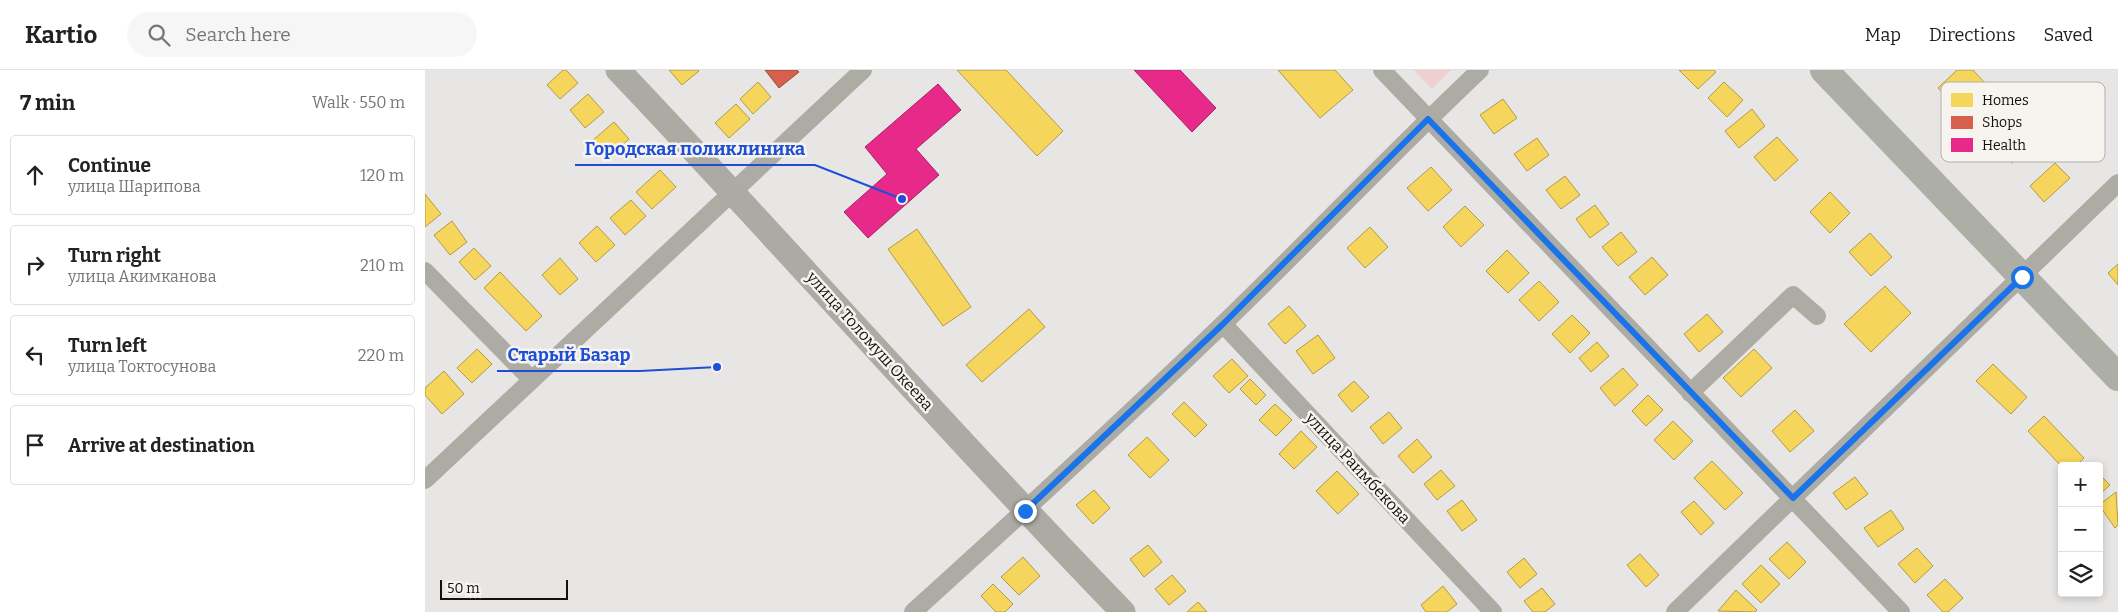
<!DOCTYPE html>
<html lang="en">
<head>
<meta charset="utf-8">
<style>
	:root { --surface:#fff; --page:#f6f6f6; --text:#222; --muted:#767676; --line:#e0e0e0 }
	body { margin:0; font-family:Bitter,serif; background:var(--page); color:var(--text) }
	.controls { position:absolute; right:15px; bottom:15px; display:grid; overflow:hidden; border-radius:5px; box-shadow:0 2px 8px #0003 }
	.controls button { width:45px; height:45px; display:grid; place-items:center; padding:0; border:0; border-bottom:1px solid var(--line); background:var(--surface); color:var(--text); font:25px sans-serif }
	.scale { position:absolute; left:15px; bottom:12px; width:128px; box-sizing:border-box; padding-left:5px; border:2px solid #121110; border-top:0; font-size:14px; line-height:18px; white-space:nowrap; color:#121110; -webkit-text-stroke:4px #f7f4ef; paint-order:stroke }
	.stop { position:absolute; width:15px; height:15px; margin:-11px; border:4px solid #1a73e8; border-radius:50%; background:#fff }
	.stop.end { background:#1a73e8; border-color:#fff; box-shadow:0 1px 5px #0008 }
	.list { margin:0; padding:0; list-style:none }
	h2 { display:flex; justify-content:space-between; align-items:center; height:65px; margin:0; padding:0 20px; font-size:21px }
	h2 small { font-size:16px; font-weight:400; color:var(--muted) }
	.list li { display:grid; grid-template-columns:32px 1fr auto; gap:15px; align-items:center; box-sizing:border-box; height:80px; margin:0 10px 10px; padding:0 10px; border:1px solid var(--line); border-radius:5px }
	.list b { display:block; font-size:19px; white-space:nowrap }
	.list p { margin:0; font-size:16px; white-space:nowrap; color:var(--muted) }
	.list em { font-size:16px; font-style:normal; color:var(--muted) }
	.icon { flex:none; width:28px; height:28px; fill:none; stroke:currentColor; stroke-width:2; stroke-linecap:round; stroke-linejoin:round }
	.map { position:relative; flex:none; width:1693px; height:542px; overflow:hidden }
	header { display:flex; align-items:center; gap:30px; box-sizing:border-box; height:70px; padding:0 25px; background:var(--surface); border-bottom:1px solid var(--line) }
	header strong { font-size:24px }
	nav { display:flex; gap:28px; margin-inline-start:auto; font-size:18px }
	.search { width:350px; height:45px; background:var(--page); display:flex; align-items:center; gap:12px; box-sizing:border-box; padding:0 18px; border-radius:28px; color:var(--muted); font-size:19px }
	main { display:flex }
	aside { flex:1; background:var(--surface) }
	.map>svg:first-child { display:block }
	.green { fill:#f0cfd1 }
	.homes { fill:#f6d55c; stroke:#b29a45 }
	.shops { fill:#d6604d; stroke:#9b483b }
	.health { fill:#e7298a; stroke:#a72265 }
	.lines { fill:none; stroke-linecap:round; stroke-linejoin:round }
	.street { stroke:#acaca4; stroke-width:18 }
	.secondary { stroke:#abaaa3; stroke-width:25 }
	.primary { stroke:#adaea6; stroke-width:28 }
	.route { stroke:#1a73e8; stroke-width:6 }
	.labels { text-anchor:middle; dominant-baseline:central; stroke-width:5; stroke-linejoin:round; paint-order:stroke }
	.street-label { font-size:16px; fill:#121110; stroke:#f7f4ef }
	.key { fill:#f7f4ef; stroke:#b2b0ac; stroke-width:1 }
	.key-label { font-size:14px; fill:#121110 }
	.leader { fill:none; stroke:#1d4ed8; stroke-width:2 }
	.callout-dot { fill:#1d4ed8; stroke:#f7f4ef; stroke-width:2 }
	.callout-label { font-size:18px; text-anchor:middle; font-weight:bold; fill:#1d4ed8; stroke:#f7f4ef; stroke-width:5; stroke-linejoin:round; paint-order:stroke }
</style>
</head>
<body>
<header>
<strong>Kartio</strong>
<div class="search"><svg class="icon" aria-label="search" viewBox="0 0 24 24"><circle cx="10" cy="10" r="6"/><path d="M15 15l6 6"/></svg>Search here</div>
<nav><a>Map</a><a>Directions</a><a>Saved</a></nav>
</header>
<main>
<aside>
<h2>7 min<small>Walk · 550 m</small></h2>
<ul class="list">
<li><svg class="icon" aria-label="ahead" viewBox="0 0 24 24"><path d="M12 20V5M6 11l6-6 6 6"/></svg><div><b>Continue</b><p>улица Шарипова</p></div><em>120 m</em></li>
<li><svg class="icon" aria-label="right" viewBox="0 0 24 24"><path d="M7 20v-9h11M14 6l5 5-5 5"/></svg><div><b>Turn right</b><p>улица Акимканова</p></div><em>210 m</em></li>
<li><svg class="icon" aria-label="left" viewBox="0 0 24 24"><path d="M17 20v-9H6M10 6l-5 5 5 5"/></svg><div><b>Turn left</b><p>улица Токтосунова</p></div><em>220 m</em></li>
<li><svg class="icon" aria-label="arrive" viewBox="0 0 24 24"><path d="M6 21V4h12l-3 4 3 4H6"/></svg><div><b>Arrive at destination</b></div></li>
</ul>
</aside>
<div class="map">
<svg width="1693" height="542" viewBox="0 0 1693 542">
	<rect width="100%" height="100%" fill="#e8e6e4"/>
	<path class="green" d="M989,0H1026L1007,19Z"/>
	<path class="homes" d="M138,0H141L153,13L135,29L122,15Z
		M244,0H273L274,1L257,15Z
		M532,0H581L638,61L612,86Z
		M853,0H910L928,20L895,48Z
		M1254,0H1289L1291,2L1273,19Z
		M1532,0H1548L1559,12L1532,38L1513,18Z
		M333,12L346,27L328,44L315,29Z
		M1299,12L1318,30L1302,47L1283,28Z
		M163,24L179,42L160,58L145,40Z
		M1078,29L1092,48L1069,64L1055,45Z
		M311,34L325,49L304,68L290,53Z
		M1327,39L1340,56L1314,78L1300,61Z
		M1593,51L1611,71L1587,93L1568,73Z
		M189,52L204,69L182,89L167,71Z
		M1352,67L1373,90L1350,111L1329,87Z
		M1112,68L1124,85L1102,101L1089,84Z
		M1630,93L1645,108L1619,132L1605,116Z
		M1006,97L1027,120L1003,141L982,118Z
		M235,100L251,117L227,139L211,122Z
		M1140,106L1155,125L1136,139L1121,120Z
		M1405,122L1425,143L1405,163L1385,142Z
		M0,124L16,144L0,157Z
		M206,130L221,146L200,165L185,148Z
		M1170,135L1184,154L1165,168L1151,149Z
		M1040,136L1059,155L1036,177L1018,157Z
		M27,151L42,172L25,185L9,165Z
		M172,156L190,175L171,192L154,173Z
		M945,157L963,177L940,198L922,178Z
		M492,159L546,237L518,256L463,179Z
		M1196,162L1212,182L1193,196L1177,177Z
		M1445,163L1467,187L1446,206L1424,182Z
		M49,178L66,196L50,210L34,192Z
		M1082,180L1104,203L1083,223L1061,201Z
		M1227,187L1243,205L1220,225L1204,207Z
		M135,188L153,209L135,225L117,205Z
		M1693,194V215L1683,203Z
		M75,202L117,246L101,261L59,218Z
		M1114,211L1134,232L1114,251L1094,230Z
		M1460,216L1486,243L1446,282L1419,254Z
		M864,236L881,256L860,274L843,254Z
		M604,239L620,257L557,312L541,295Z
		M1282,244L1298,262L1274,282L1259,264Z
		M1147,245L1165,263L1145,283L1127,264Z
		M893,265L910,288L888,304L871,281Z
		M1172,272L1184,286L1166,302L1154,288Z
		M52,279L67,294L47,313L32,298Z
		M1329,279L1347,298L1316,327L1298,308Z
		M807,289L823,306L804,323L788,306Z
		M1568,294L1602,327L1586,344L1551,311Z
		M1198,298L1213,315L1190,336L1175,318Z
		M19,301L39,324L17,344L0,325V318Z
		M825,309L841,325L831,335L815,319Z
		M929,311L944,327L927,342L913,325Z
		M1223,325L1238,340L1221,356L1207,341Z
		M759,332L782,355L770,367L747,344Z
		M850,334L867,350L851,366L834,350Z
		M1370,340L1389,361L1365,382L1347,361Z
		M964,342L977,358L958,374L945,357Z
		M1619,346L1659,388L1651,396L1637,397L1603,361Z
		M1248,351L1268,371L1249,390L1229,370Z
		M876,361L892,377L869,399L854,384Z
		M722,367L744,390L725,408L703,385Z
		M992,369L1007,387L988,403L973,386Z
		M1287,391L1318,423L1300,440L1269,408Z
		M1016,400L1030,416L1012,430L999,414Z
		M912,401L934,424L913,444L891,421Z
		M1674,404L1685,415L1674,425Z
		M1430,407L1443,424L1421,440L1408,423Z
		M669,420L685,438L668,454L651,435Z
		M1691,422L1693,455L1690,458L1674,435Z
		M1037,430L1052,450L1037,461L1022,441Z
		M1269,431L1289,453L1276,465L1256,442Z
		M1466,440L1479,459L1453,477L1439,458Z
		M1362,472L1381,492L1364,509L1344,489Z
		M723,475L737,492L719,507L705,489Z
		M1492,478L1508,496L1490,513L1473,494Z
		M1215,484L1234,505L1221,517L1202,495Z
		M598,487L615,506L594,525L576,507Z
		M1099,488L1112,504L1095,518L1082,502Z
		M1336,495L1355,514L1336,533L1317,514Z
		M747,505L761,521L744,535L730,519Z
		M1520,509L1538,528L1523,542H1518L1502,525Z
		M568,514L588,534L580,542H571L556,526Z
		M1018,516L1032,534L1022,542H1001L996,535Z
		M1117,518L1130,534L1120,542H1108L1099,531Z
		M1311,520L1332,540L1330,542L1293,541Z
		M773,532L782,542H762Z"/>
	<path class="shops" d="M340,0H372L374,2L354,18Z"/>
	<path class="health" d="M709,0H755L791,38L767,62Z
		M513,14L536,40L491,79L514,105L443,168L419,142L462,104L440,77Z"/>
	<g class="lines">
		<path class="street" d="M957,0L1476,542
			M0,201L107,310
			M798,254L1068,542
			M1265,323L1368,225L1392,246
			M0,410L438,0
			M488,542C592,448 696,352 797,255C884,171 967,83 1055,0
			M1250,542L1693,113"/>
		<path class="secondary" d="M193,0C363,179 526,365 698,542"/>
		<path class="primary" d="M1399,0L1693,307"/>
	</g>
	<g class="lines">
		<path class="route" d="M600,441L798,254L1003,49L1368,428L1597,207"/>
	</g>
	<g class="labels">
		<g class="street-label">
			<text transform="translate(445 271) rotate(48)">улица Толомуш Океева</text>
			<text transform="translate(933 398) rotate(47)">улица Раимбекова</text>
		</g>
	</g>
	<rect x="1516" y="12" width="164" height="80" rx="8" class="key"/>
	<rect x="1526" y="23" width="22" height="14" fill="#f6d55c"/>
	<rect x="1526" y="46" width="22" height="13" fill="#d6604d"/>
	<rect x="1526" y="68" width="22" height="14" fill="#e7298a"/>
	<g class="key-label">
		<text x="1557" y="35">Homes</text>
		<text x="1557" y="57">Shops</text>
		<text x="1557" y="80">Health</text>
	</g>
	<path class="leader" d="M477 129L390 95H150M292 297L215 301H72"/>
	<g class="callout-dot">
		<circle cx="477" cy="129" r="5"/>
		<circle cx="292" cy="297" r="5"/>
	</g>
	<g class="callout-label">
		<text x="270" y="85">Городская поликлиника</text>
		<text x="144" y="291">Старый Базар</text>
	</g>
</svg>
<div class="controls">
<button>+</button>
<button>−</button>
<button><svg class="icon" aria-label="layers" viewBox="0 0 24 24"><path d="M12 4l9 5-9 5-9-5zM3 14l9 5 9-5"/></svg></button>
</div>
<div class="scale">50 m</div>
<div class="stop" style="left:1597px;top:207px"></div>
<div class="stop end" style="left:600px;top:441px"></div>
</div>
</main>
</body>
</html>
